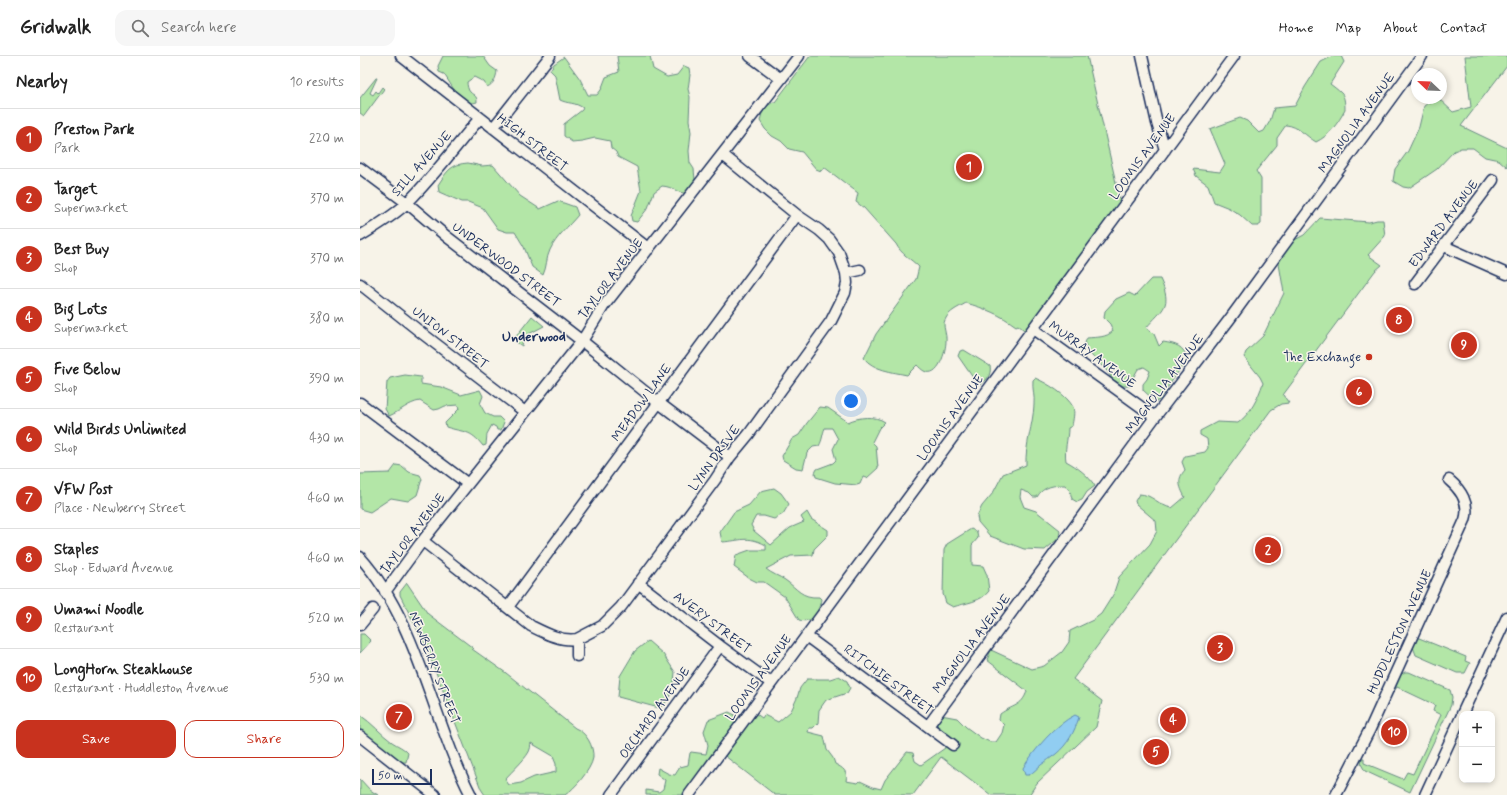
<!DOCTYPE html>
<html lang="en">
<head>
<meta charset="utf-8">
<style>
	:root { --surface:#fff; --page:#f6f6f6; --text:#222; --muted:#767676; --line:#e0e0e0; --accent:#c8321e }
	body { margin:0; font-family:Mynerve,sans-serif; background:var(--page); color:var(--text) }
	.controls { position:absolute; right:12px; bottom:12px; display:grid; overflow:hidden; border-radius:8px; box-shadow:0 2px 6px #0003 }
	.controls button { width:36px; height:36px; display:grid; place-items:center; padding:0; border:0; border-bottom:1px solid var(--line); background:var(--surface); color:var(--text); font:20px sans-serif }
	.compass { position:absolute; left:1051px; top:12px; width:36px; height:36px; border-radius:50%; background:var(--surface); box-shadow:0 2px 6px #0003; rotate:293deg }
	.scale { position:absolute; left:12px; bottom:10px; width:60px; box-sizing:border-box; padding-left:4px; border:2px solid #1b2f5e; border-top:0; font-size:11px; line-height:14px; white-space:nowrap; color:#1b2f5e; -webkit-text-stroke:3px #f7f3e8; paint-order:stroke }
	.you { position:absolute; left:491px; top:345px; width:14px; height:14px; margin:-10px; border:3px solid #fff; border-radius:50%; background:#1a73e8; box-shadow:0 0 0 6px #1a73e833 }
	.badge { display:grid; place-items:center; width:26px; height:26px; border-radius:50%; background:var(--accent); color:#fff; font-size:13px; font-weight:700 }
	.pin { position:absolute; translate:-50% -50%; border:2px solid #fff; box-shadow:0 1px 4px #0006 }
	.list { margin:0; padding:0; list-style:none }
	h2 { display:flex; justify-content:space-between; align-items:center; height:52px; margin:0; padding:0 16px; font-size:17px }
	h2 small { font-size:13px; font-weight:400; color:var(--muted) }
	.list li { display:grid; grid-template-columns:26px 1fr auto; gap:12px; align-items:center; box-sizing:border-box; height:60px; padding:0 16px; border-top:1px solid var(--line) }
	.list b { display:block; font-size:15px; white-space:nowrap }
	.list p { margin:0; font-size:13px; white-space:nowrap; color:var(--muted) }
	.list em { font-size:13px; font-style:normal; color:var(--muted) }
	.actions { display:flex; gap:8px; padding:12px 16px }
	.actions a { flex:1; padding:9px 0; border:1px solid var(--accent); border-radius:12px; text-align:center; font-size:14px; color:var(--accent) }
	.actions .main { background:var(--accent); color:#fff }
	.icon { flex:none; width:22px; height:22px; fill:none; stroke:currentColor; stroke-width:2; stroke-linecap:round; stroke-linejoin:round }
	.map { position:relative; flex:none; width:1147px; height:739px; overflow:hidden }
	header { display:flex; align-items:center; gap:24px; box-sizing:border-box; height:56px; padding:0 20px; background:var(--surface); border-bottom:1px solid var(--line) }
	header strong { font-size:19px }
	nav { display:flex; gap:22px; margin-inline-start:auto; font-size:14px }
	.search { width:280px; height:36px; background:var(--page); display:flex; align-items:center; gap:10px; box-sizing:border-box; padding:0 14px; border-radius:12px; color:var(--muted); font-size:15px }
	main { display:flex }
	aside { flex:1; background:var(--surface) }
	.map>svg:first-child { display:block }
	.green { fill:#b3e6a7; stroke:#678a82; fill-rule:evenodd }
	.water { fill:#91cdf1; stroke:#628eb6 }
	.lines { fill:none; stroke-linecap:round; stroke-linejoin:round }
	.minor-casing { stroke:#1b2f5e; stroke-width:13 }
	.minor { stroke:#f7f3e8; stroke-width:10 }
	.poi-dot { fill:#c8321e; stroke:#f7f3e8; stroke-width:1.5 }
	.labels { text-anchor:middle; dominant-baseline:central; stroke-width:3; stroke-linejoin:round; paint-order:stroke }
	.street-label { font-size:13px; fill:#1b2f5e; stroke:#f7f3e8 }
	.poi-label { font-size:13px; fill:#1b2f5e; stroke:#f7f3e8; text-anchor:end }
	.neighbourhood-label { font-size:14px; font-weight:bold; fill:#1b2f5e; stroke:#f7f3e8 }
</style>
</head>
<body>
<header>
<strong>Gridwalk</strong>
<div class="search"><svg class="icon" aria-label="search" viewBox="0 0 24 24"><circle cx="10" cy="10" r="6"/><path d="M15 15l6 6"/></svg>Search here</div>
<nav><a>Home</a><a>Map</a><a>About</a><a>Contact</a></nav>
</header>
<main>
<aside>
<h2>Nearby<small>10 results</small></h2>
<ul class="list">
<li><span class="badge">1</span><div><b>Preston Park</b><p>Park</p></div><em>220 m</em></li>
<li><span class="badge">2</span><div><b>Target</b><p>Supermarket</p></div><em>370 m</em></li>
<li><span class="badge">3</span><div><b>Best Buy</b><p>Shop</p></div><em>370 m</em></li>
<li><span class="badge">4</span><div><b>Big Lots</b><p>Supermarket</p></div><em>380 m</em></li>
<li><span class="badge">5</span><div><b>Five Below</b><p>Shop</p></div><em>390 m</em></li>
<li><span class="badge">6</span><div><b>Wild Birds Unlimited</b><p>Shop</p></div><em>430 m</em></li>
<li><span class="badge">7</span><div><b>VFW Post</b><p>Place · Newberry Street</p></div><em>460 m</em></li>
<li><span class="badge">8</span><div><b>Staples</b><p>Shop · Edward Avenue</p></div><em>460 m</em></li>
<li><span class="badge">9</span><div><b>Umami Noodle</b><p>Restaurant</p></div><em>520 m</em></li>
<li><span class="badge">10</span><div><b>LongHorn Steakhouse</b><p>Restaurant · Huddleston Avenue</p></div><em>530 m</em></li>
</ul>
<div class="actions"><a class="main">Save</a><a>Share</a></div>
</aside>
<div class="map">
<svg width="1147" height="739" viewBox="0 0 1147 739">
	<rect width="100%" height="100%" fill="#f7f3e8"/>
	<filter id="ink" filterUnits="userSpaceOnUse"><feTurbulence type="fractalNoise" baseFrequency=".025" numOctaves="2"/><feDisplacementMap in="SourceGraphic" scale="8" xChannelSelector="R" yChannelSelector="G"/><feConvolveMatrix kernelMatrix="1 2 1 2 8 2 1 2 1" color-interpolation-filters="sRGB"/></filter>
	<g filter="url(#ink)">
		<path class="green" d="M83,0H123L130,10L137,15C136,22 134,28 127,31L124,26L114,21L107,26C107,29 108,34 110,36C114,40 117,39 117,46L108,48L98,40L84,18L79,16L78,10Z
			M257,0H290L293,13L307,21L317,19L324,10L329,12L330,19L328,33L330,41L329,64L331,76L329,95L330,107L334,113L335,124L328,134L324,137C315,136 314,131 302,130L294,136L288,152L277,166L272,165L271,160L281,135L277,111L258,101L256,96L251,92L250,85L235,82L222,85L212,86L204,80V68L222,54L223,52C215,46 208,48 200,44L195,19L190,14L194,8L204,1L220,23L228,39H237L241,34L246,21L259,16Z
			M450,0H727L762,153L669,278L658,269L656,270C641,259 624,252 606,247C598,252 589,255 585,264C582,270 587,278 586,285C586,294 579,323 564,315C562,314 559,311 557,309L547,319C533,316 513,314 504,302L516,278L556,223L559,211C551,203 541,198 536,188L504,152L496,146L498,137L464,111L461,115L456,113L442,96L429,93L421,85L412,80L405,73L400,65L403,53L413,46H415Z
			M973,0H981L984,6L970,28C974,31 978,34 981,37C985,40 985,50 985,54C978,67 969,80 956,86C946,80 938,70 926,69L917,82V89L896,115L901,123V168L898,170H892L880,159L869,152L854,146L848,129L836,120L833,113L860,116L865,108L850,73L880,62L887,65L899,77L904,75L910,65L914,52L935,50L945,31L961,6Z
			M1105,0H1147V10L1101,70L1147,92V111L1139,104L1125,101L1113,92H1101L1094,95L1077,113L1049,132L1043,131L1033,125L1035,113L1048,95L1059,71L1064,50L1075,42H1078L1093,56L1111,51Z
			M16,22H17L10,37L13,39L16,35L18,37L22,31L24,33L4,60L0,57V42Z
			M108,107L122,110L133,109L160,140L180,153L198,145L215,151L218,159C209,170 196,181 190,194C186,202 187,211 183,219L172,211L164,191L155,176H147L138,173L123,152L108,146H102L79,136L78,129C87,115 91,108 108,107Z
			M960,162L1009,166L1017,164H1023L1025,180L1008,199L1022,209L1015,215L923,339L929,347L921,348L911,354L713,623L742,645L736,671L677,727L669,739H631L581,701L553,739H415L365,700L395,657L402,662L404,659L418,666L431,655L437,642L440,632L447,623H470L479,620L487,625L490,632L487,637L466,644L459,654L458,667L453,672H449L448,676L464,680L467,694L473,702L475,708C483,712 488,715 486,725L498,727L500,725L513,731L521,733L525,724L547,696L553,697L555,705L561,709L585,692L577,668L581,659L597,662L606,671L621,682L630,686H636L642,677L644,669L639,664L640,658C652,649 662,651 667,635L627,604L631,594L672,613L684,610L702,596L709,586L710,575L733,564L741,558L753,539L759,521L790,488L797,475L796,465L776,448L775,445L779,438C792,438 799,450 812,452L825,441C819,430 817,423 825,414L822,406L825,400L845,396L848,392L847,383L840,379V375L857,366L878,367C891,357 898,342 903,327L900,321L884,301L886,296L903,280L924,237L919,208L922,197L929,187L944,179Z
			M791,223H800C813,251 803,252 786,272L794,278L799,290L803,286C816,288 824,290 827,303L799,344L796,346L783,334V328L787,323L790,315L784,311L778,313L773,322L771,330H763L752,323L748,316L726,294L725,287L727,282C737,281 746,282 753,275L750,268L744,262L745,255L756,243L769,237L775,240Z
			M172,260L184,270L163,281L162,290L153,284Z
			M604,294L630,310C632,318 626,327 618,329L598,300L600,295Z
			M45,319L61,321V328L81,331L101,339L120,334L123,340L120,348L125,357L133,361H139L144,366L141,374H137L136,371L132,369L127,378L126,389L123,390C110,373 104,377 86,371L85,367L99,353L98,349L85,350L79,353L74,354L60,345C48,347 41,355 29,360L25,353L27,326L30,322Z
			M675,322C687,327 707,339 713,351C715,356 713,364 712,370L708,372C708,383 704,394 706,405C717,411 728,419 735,430L727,436L722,444L717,446L712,443L710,435L705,429C695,429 683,430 677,441H673L669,437L661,434L660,441L664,451L676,455L700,474L699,482L685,494L664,493L630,480L618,466L617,460L622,450L633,437L643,418L666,409C665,389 673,369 674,349C675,340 672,333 673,324Z
			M460,351L468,352L488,366C498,361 515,359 525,366L519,372L512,386L516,390L518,412L507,422L503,421L500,428L497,429L475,427L456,421L455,417L457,413L473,407L476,404L473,393L478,383L472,372H465C462,379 463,383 459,390L453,391L447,397L443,413L436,412L423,404L422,400L432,383L439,379L447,367Z
			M36,409L42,410L49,416L60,419L62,423L57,439L48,445L31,442L10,456L0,453V418L30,417Z
			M414,432L421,437L429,448L423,458L414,463L404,460H396L391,469L394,475L411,489L430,472L444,466L441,461L447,456L451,463L468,474V479L454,493L453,499L431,500L406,513C412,518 419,520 425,524C438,533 441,542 459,541L461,543C459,555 454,568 439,564L425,541L404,526H397L389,522L374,511L376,499L390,494H406V489C387,479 381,485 362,486L360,476L374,456L389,449L401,435Z
			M611,473L617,476L618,482L612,489V509L623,510L627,519L629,535C621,546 605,547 593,551L586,547L583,538L584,494L587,488Z
			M47,527L68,558L113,592L112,593L146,617L215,672C226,676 234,690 233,702C231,714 214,733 205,739H125L121,733L67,593L40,539V536ZM171,687L195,701L194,703L196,708V716L174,721L161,727L149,729L145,723C151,716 169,700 170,693C171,691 170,689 171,687Z
			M0,578H4L11,585L0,597Z
			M1056,582H1059L1106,601L1105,605L1110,607L1105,617H1097L1056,599L1053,591Z
			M288,585L303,598L315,616C314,629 311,646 299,652L258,641L260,620L275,595Z
			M1045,616H1049L1090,634L1092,641L1091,649L1050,736L1005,715L1001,708L1002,702H1004V707L1043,723L1047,716L1053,718L1081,659L1073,655L1075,649L1037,631L1033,637L1040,619Z
			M369,656L375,659L377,665L326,739H286V734L299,736L303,733L305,724L297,718L298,712L309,718L315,719L320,711L328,709L330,697L331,696L346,698L348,689L344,675L348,664Z
			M0,659C12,667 21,678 32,686C38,690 44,692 48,697L46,706C35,708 27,694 19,689C13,684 6,680 0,675Z
			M0,723L10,734L18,739H0Z"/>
		<path class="water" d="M715,659L719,661C715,675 708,688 696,698C691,702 686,705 681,709C676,713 674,716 669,719H665L663,712C675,693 695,669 715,659Z"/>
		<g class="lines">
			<g class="minor-casing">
				<path id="minor" d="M41,0L289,193
					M390,0L421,23
					M782,0L797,67L805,94
					M133,72L190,0
					M363,99L437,159L459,174L469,183L479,197L486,217
					M0,112L47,147L86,180L222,285L299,347L370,401
					M0,180C16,170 34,160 48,146C74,120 96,90 120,62
					M1084,190L1147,218
					M0,228L63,278L165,356
					M1055,228L1133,124
					M673,273L795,361
					M0,347L108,428
					M63,485L171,570C185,577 202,586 217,583
					M0,501C59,567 71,662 111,739
					M278,527L360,590L411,627
					M25,536L60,488L222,285L243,251L439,0
					M148,551L437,159
					M0,569L13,553
					M446,580L593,689
					M217,600V583L242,570L261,551L355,424L370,401L389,378L471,265L485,237L487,227L486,217L500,214
					M1102,658L1147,561
					M568,670L795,361L869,264L1062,0
					M0,680L75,739
					M251,739L360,590
					M329,739L874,0
					M976,739L1010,673L1105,464C1110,448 1101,434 1089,424
					M1065,739L1102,659"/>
			</g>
			<use href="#minor" class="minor"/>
		</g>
	</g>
	<circle class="poi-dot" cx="1009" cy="301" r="4"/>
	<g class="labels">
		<g class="street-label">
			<text transform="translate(997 67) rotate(-54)">MAGNOLIA AVENUE</text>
			<text transform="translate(172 87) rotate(38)">HIGH STREET</text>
			<text transform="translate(783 101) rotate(-54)">LOOMIS AVENUE</text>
			<text transform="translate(62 108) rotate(-48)">SILL AVENUE</text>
			<text transform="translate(1084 168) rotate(-53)">EDWARD AVENUE</text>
			<text transform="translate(146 209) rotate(37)">UNDERWOOD STREET</text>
			<text transform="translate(251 223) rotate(-53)">TAYLOR AVENUE</text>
			<text transform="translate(90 282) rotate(38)">UNION STREET</text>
			<text transform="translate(732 299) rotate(36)">MURRAY AVENUE</text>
			<text transform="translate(805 328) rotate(-53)">MAGNOLIA AVENUE</text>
			<text transform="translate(282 347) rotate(-54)">MEADOW LANE</text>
			<text transform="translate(591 362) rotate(-54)">LOOMIS AVENUE</text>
			<text transform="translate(355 402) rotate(-54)">LYNN DRIVE</text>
			<text transform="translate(53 478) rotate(-53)">TAYLOR AVENUE</text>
			<text transform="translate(352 567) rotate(37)">AVERY STREET</text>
			<text transform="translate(1040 576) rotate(-65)">HUDDLESTON AVENUE</text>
			<text transform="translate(612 588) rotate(-53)">MAGNOLIA AVENUE</text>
			<text transform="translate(74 612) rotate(69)">NEWBERRY STREET</text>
			<text transform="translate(399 622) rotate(-54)">LOOMIS AVENUE</text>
			<text transform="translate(528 624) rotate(37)">RITCHIE STREET</text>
			<text transform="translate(295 657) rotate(-54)">ORCHARD AVENUE</text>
		</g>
		<g class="poi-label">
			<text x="1001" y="301">The Exchange</text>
		</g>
		<g class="neighbourhood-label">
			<text x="174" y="281">Underwood</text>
		</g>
	</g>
</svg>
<div class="controls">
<button>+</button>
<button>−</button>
</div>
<svg class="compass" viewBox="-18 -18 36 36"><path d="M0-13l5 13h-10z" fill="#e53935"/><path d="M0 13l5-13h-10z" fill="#767676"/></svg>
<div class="scale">50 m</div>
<div class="you"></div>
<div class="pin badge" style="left:609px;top:111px">1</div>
<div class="pin badge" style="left:908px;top:494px">2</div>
<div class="pin badge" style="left:860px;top:592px">3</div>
<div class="pin badge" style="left:813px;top:664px">4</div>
<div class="pin badge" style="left:796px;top:696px">5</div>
<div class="pin badge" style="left:999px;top:336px">6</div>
<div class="pin badge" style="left:39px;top:661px">7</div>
<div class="pin badge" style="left:1039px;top:264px">8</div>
<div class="pin badge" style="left:1104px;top:289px">9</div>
<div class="pin badge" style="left:1034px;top:676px">10</div>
</div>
</main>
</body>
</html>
